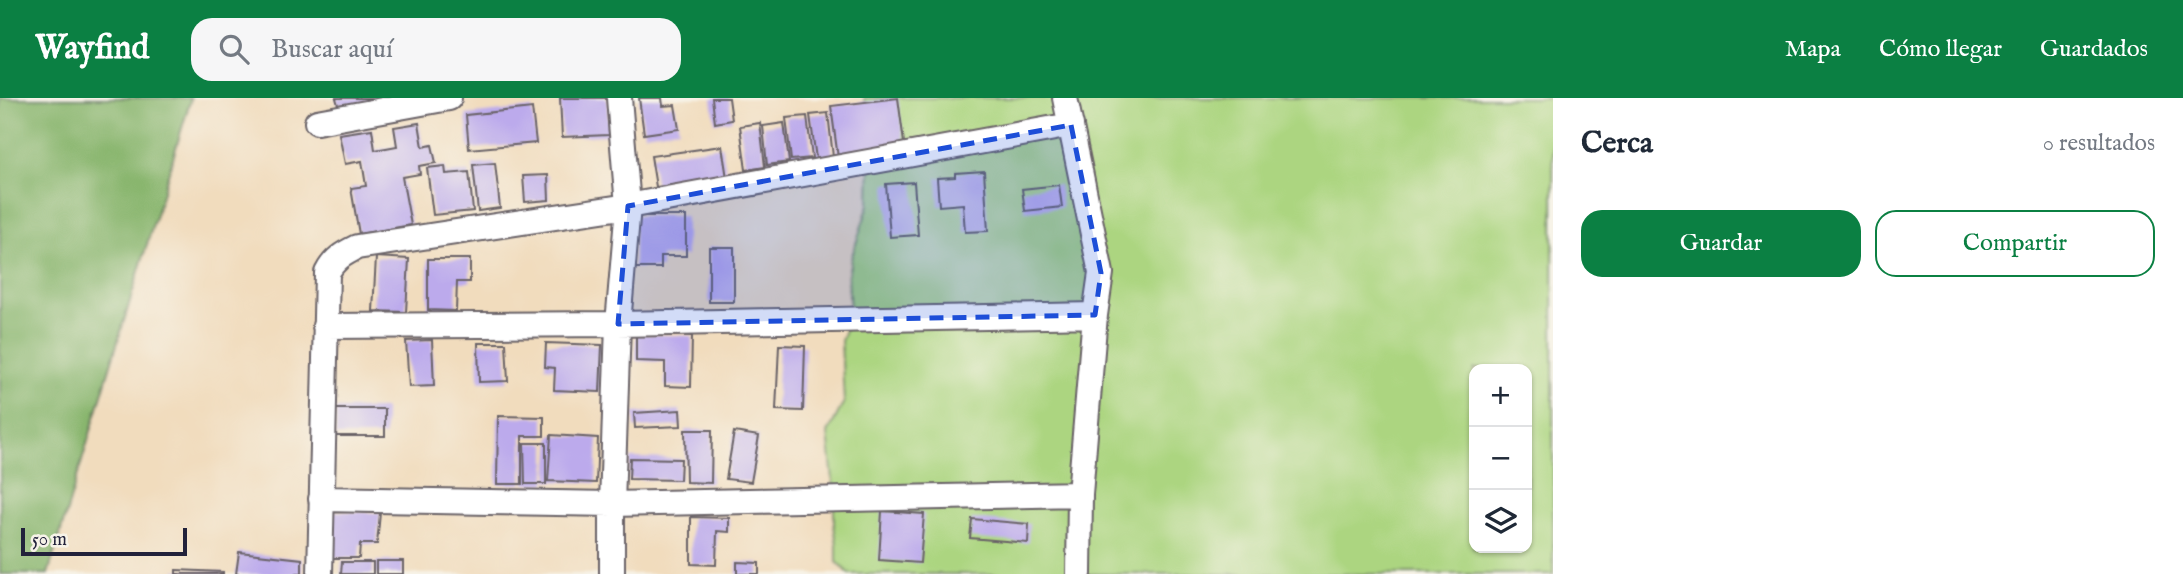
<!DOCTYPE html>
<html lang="es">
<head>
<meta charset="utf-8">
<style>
	:root { --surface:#fff; --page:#f6f6f7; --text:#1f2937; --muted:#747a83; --line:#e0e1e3; --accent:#0b8043 }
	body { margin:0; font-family:"IM FELL English",serif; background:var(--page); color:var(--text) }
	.controls { position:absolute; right:21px; bottom:21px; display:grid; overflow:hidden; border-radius:14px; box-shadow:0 2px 5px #0004 }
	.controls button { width:63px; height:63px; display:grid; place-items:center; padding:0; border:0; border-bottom:2px solid var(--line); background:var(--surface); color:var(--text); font:35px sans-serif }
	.scale { position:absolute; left:21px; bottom:18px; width:166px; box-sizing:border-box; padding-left:7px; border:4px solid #22223b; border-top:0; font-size:19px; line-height:24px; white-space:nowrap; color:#22223b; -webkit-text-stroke:5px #f7f3e8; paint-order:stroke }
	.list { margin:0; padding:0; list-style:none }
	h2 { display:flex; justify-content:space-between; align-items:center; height:91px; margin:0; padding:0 28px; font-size:30px }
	h2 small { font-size:23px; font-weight:400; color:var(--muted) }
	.actions { display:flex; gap:14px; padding:21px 28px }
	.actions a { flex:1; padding:16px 0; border:2px solid var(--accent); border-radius:21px; text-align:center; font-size:24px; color:var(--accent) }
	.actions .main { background:var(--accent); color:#fff }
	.icon { flex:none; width:38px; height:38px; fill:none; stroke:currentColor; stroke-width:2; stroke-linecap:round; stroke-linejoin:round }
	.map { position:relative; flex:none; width:1553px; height:476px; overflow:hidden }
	header { display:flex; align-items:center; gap:42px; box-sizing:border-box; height:98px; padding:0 35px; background:var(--accent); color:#fff }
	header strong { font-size:33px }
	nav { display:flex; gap:38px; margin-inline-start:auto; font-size:24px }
	.search { width:490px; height:63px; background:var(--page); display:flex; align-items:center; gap:18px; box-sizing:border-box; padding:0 24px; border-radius:21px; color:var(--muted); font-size:26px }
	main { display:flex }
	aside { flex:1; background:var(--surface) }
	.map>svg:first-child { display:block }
	.green { fill:#acd580; stroke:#677c5e; stroke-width:2; fill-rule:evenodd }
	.forest { fill:#89b66e; stroke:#566c54; stroke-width:2 }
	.building { fill:#bcaaec }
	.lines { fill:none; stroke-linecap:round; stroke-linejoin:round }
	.street-casing { stroke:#6a6368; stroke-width:28 }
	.street { stroke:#fff; stroke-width:24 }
	.marked { fill:#1d4ed8; fill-opacity:0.2; stroke:#1d4ed8; stroke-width:5; stroke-dasharray:14 9; stroke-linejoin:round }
</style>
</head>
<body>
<header>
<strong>Wayfind</strong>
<div class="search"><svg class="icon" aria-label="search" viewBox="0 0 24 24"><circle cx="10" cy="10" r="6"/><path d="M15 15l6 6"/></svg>Buscar aquí</div>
<nav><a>Mapa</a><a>Cómo llegar</a><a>Guardados</a></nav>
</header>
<main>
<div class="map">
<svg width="1553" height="476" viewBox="0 0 1553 476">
	<rect width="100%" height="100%" fill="#f7f3e8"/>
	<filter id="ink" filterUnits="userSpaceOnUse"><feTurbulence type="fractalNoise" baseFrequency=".0143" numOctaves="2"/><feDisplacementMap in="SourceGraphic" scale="14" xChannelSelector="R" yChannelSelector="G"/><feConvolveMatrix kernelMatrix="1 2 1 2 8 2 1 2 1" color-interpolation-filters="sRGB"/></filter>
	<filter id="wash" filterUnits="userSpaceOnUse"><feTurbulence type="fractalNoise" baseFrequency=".00686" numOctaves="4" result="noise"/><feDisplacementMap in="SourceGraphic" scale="28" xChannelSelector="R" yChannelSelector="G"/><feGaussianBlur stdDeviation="1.57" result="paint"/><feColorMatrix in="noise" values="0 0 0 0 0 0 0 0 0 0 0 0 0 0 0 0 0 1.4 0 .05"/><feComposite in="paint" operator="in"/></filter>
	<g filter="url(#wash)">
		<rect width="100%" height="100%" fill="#f1dcbd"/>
		<path class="green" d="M864,0H1553V476H849L837,464V446L834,427V392L828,335L844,304L841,243L850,217L848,178L851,161L869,106L870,61ZM1474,271H1527V450H1474Z"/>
		<path class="forest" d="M0,0H191L48,476H0Z"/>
		<g id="blocks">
			<path class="building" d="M336,0H386L387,2L338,7Z
				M560,0H607L609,37L562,39Z
				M639,0H662L663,8L675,7L679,31L644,36Z
				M712,0H729L732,22L715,25Z
				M898,0L905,52L838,60L831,8Z
				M532,10L536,45L469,51L466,17Z
				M828,15L833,59L816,61L810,17Z
				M807,18L812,60L791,62L786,20Z
				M419,25L423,49L432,47L436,65L419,68L420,76L402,79L411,127L359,136L351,90L366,88L362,63L345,66L339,36L372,31L375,52L397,48L394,29Z
				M760,25L765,69L746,72L740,28Z
				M784,25L789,64L767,67L763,28Z
				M722,48L727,80L656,89L651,58Z
				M495,65L500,110L478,113L473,67Z
				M445,68L446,76L469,74L473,113L433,117L427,70Z
				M984,73L988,133L965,134L963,106L939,108L937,80L955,79V75Z
				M548,77L549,102L525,104L523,78Z
				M914,84L918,137L890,139L886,86Z
				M1059,87L1062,109L1025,113L1022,91Z
				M634,118H686V158H661V170H634Z
				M709,149H734V204H709Z
				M376,159L409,161L406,214L373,213Z
				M428,161H470V184H457L456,213L428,212Z
				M636,236L692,238L691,289L665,288V264L636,263Z
				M432,242L434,288L409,289L406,243Z
				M478,245H506L508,283L479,284Z
				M546,245L602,247L600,294L554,292L555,270L545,269Z
				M779,247L805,248L803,313L776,312Z
				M336,311H385V338H336Z
				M680,312L681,328L635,330L634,315Z
				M498,318L544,319V338H522V386H497Z
				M685,332H712L711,385L686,384Z
				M734,334L759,338L751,384L726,381Z
				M551,337L598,340L596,385L548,383Z
				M524,345H546V386H525Z
				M630,360L681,361L680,382L629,381Z
				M331,413L380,415L377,446H360L359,460H329Z
				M882,413L924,416L920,465L879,462Z
				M691,419L729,420V434L717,433L716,467L691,466Z
				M972,421L1029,426L1028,445L970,440Z
				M239,454L302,461V476H236Z
				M376,463H403V476H376Z
				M342,464H373V476H341Z
				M737,464L759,465V476H737Z
				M176,472L223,474V476H176Z"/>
		</g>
	</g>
	<g filter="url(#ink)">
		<use href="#blocks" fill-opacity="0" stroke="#6a6368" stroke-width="2"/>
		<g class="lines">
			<g class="street-casing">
				<path id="street" d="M1065,0L1101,175L1095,217L1080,396L1079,476
					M317,24L449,0
					M325,228L618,226L1095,217
					M321,401L612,406L1080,396
					M320,476L327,175C334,161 343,156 357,149L628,108L1071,27
					M612,476V406L618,226L628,108L619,0"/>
			</g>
			<use href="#street" class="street"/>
		</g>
	</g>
	<path class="marked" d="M1071,27L1101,175L1095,217L618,226L628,108Z"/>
</svg>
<div class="controls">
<button>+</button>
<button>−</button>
<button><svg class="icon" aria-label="layers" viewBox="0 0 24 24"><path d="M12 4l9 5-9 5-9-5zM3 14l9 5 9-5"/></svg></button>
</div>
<div class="scale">50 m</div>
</div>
<aside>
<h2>Cerca<small>0 resultados</small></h2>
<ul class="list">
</ul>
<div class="actions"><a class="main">Guardar</a><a>Compartir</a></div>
</aside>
</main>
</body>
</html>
